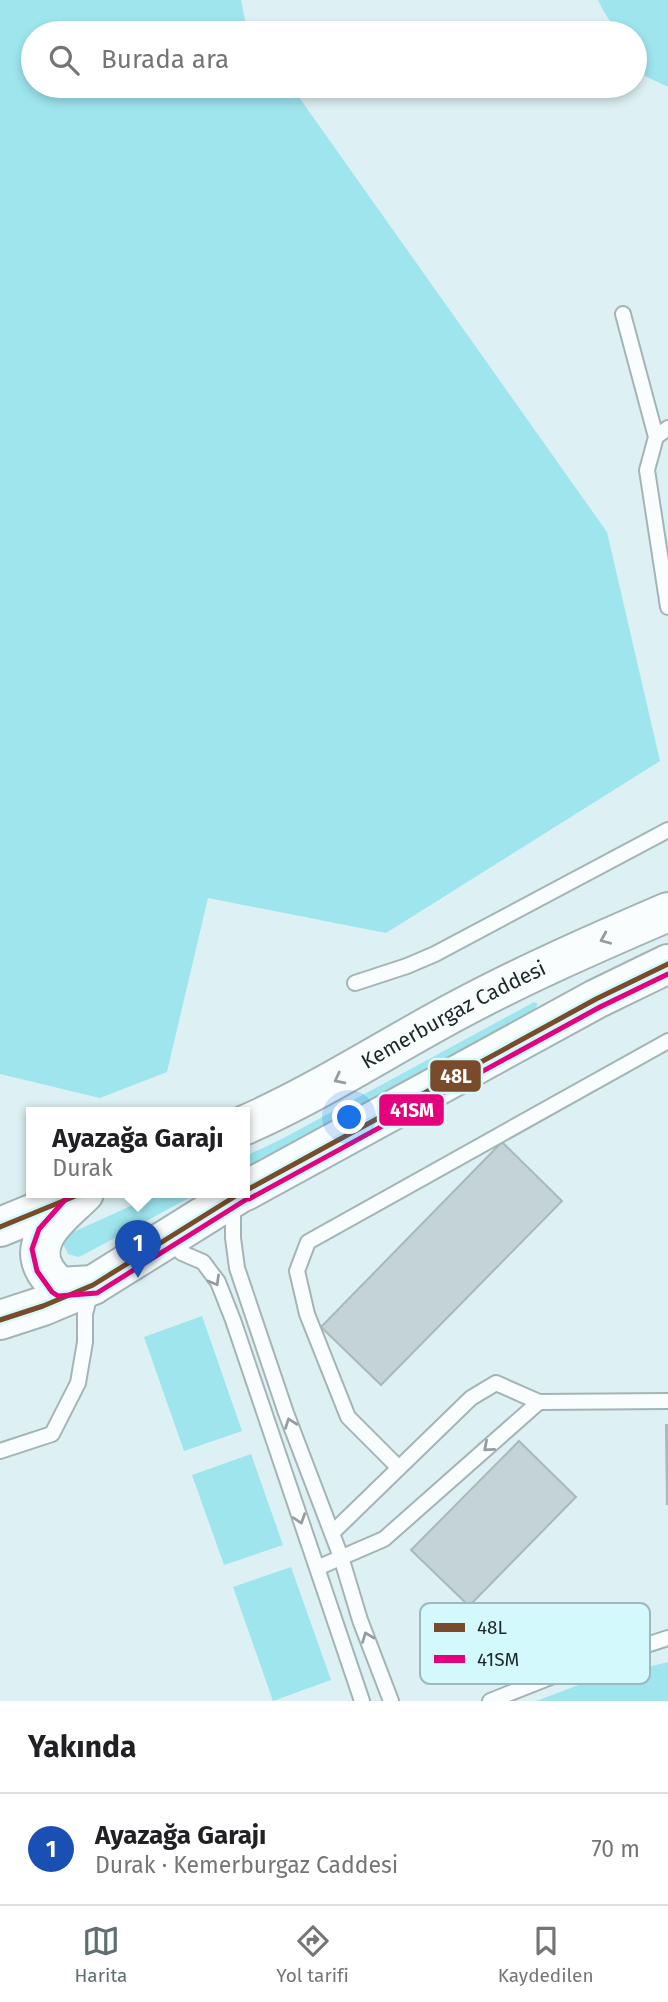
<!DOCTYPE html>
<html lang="tr">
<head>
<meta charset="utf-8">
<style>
	:root { --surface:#fff; --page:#f2f2f2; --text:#202124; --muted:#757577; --line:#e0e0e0; --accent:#5e6e71 }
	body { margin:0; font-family:"Fira Sans",sans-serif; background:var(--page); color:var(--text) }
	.you { position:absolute; left:350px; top:1118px; width:24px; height:24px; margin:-18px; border:5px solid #fff; border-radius:50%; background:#1a73e8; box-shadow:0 0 0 10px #1a73e833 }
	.badge { display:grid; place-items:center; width:46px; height:46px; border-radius:50%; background:var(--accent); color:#fff; font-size:23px; font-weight:700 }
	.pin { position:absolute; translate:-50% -58px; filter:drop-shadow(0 2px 4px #0008) }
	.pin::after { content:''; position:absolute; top:37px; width:24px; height:21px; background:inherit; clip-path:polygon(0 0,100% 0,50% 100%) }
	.popup { position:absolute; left:26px; top:1107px; width:224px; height:91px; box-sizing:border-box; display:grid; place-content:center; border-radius:0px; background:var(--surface); filter:drop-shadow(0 2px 5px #0005); font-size:23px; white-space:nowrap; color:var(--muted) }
	.popup b { font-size:26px; color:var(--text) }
	.popup::after { content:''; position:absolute; left:50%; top:100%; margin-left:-14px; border:14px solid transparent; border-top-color:var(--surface) }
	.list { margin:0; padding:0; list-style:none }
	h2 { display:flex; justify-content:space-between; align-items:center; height:91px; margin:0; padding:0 28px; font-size:30px }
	h2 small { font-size:23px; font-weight:400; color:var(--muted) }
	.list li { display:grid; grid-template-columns:46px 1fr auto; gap:21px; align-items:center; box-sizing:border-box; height:112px; padding:0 28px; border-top:2px solid var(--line) }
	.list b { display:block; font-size:26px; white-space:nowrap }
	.list p { margin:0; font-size:23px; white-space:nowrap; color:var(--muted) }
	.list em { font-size:23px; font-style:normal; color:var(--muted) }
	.icon { flex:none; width:38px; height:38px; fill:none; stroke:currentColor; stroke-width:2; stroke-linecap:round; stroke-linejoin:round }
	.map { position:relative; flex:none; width:668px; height:1701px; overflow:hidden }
	.search { position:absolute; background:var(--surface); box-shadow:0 4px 10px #0003; left:21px; right:21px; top:21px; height:77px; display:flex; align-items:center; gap:18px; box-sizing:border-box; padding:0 24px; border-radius:38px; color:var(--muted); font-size:26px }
	.sheet { height:203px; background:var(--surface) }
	nav { display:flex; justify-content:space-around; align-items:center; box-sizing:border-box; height:98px; border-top:2px solid var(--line); background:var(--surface); font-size:19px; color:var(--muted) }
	nav a { display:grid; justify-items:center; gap:4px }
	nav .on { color:var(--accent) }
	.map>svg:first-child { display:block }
	.green { fill:#9ee5ee }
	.building { fill:#c4d3d5; stroke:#a9b8bb; stroke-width:2 }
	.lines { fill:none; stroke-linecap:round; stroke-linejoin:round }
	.lane-casing { stroke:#a4b4b6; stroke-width:18 }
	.primary-casing { stroke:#a4b4b6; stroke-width:42 }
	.lane { stroke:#fafdfd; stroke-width:14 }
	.primary { stroke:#fafdfd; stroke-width:38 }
	.bus-1-casing { stroke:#d4f9fd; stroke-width:10 }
	.bus-2-casing { stroke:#d4f9fd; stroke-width:10 }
	.bus-1 { stroke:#7a4b2a; stroke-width:5 }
	.bus-2 { stroke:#e5007d; stroke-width:5 }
	.oneway { stroke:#959d9e }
	.labels { text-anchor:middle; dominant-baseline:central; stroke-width:6; stroke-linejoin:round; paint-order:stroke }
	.street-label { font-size:21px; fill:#1a282a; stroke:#d4f9fd }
	.key { fill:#d4f9fd; stroke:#9cbabe; stroke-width:2 }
	.key-label { font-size:19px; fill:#1a282a }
	.line-badge { stroke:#d4f9fd; stroke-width:2.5 }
	.badge-label { font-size:19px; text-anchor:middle; font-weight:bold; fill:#fff }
</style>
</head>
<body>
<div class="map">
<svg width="668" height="1701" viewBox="0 0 668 1701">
	<rect width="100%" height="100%" fill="#ddf1f4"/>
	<path class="green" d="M0,0H241L245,20L254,33H33V86H291L607,532L660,761L386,933L208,898L167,1072L100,1098L0,1074Z
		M598,0H668V87L635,71V33H621C611,24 604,13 598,0Z
		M534,1002L538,1004L535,1009L245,1168V1156L280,1140Z
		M162,1192H200L83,1255L78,1257L68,1254L63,1244L62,1237Z
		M202,1316L242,1431L184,1451L144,1337Z
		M251,1454L283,1545L224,1565L192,1475Z
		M291,1567L331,1680L273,1701L233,1587Z
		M668,1662V1701H536L584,1683Z"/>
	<path class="building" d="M502,1142L562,1201L381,1385L321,1327Z
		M666,1425H668V1504H667Z
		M519,1441L576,1497L469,1606L411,1550Z"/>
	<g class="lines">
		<g class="lane-casing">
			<path id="lane" d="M623,314L656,437
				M668,428L656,437L647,470L668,607
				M355,983L407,966L435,954L668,830
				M233,1201V1238L237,1268L286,1413L341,1557L360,1620L391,1701
				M169,1241L182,1253L203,1262L218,1282L233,1320L362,1701
				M0,1451L52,1434L78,1383L85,1342V1314L91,1290
				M399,1468L348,1417L307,1314L297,1271L308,1242L668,1041
				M332,1533L471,1398L496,1383L539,1402L668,1401
				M317,1568L384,1539L539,1402
				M490,1701L561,1673L668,1638"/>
		</g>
		<g class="primary-casing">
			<g id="primary">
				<path id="s1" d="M245,1125C318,1093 385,1049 456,1011C525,974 596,943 668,912"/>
				<path d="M245,1191L596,999L668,964"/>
				<path d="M84,1193C64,1213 27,1238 45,1270C48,1276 55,1282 59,1287L93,1285"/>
				<path d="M0,1227L71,1198"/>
				<path d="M0,1320L43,1306L93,1285L242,1192"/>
			</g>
		</g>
		<use href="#lane" class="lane"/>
		<use href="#primary" class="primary"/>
		<g class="bus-1-casing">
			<path id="bus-1" d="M245,1191L596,999L668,964
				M0,1227L85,1192
				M0,1320L43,1306L93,1285L242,1192"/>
		</g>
		<g class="bus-2-casing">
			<path id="bus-2" d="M72,1192L39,1229L32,1249L37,1271L52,1292L58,1296L97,1293L247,1199
				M249,1199L600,1007L668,974"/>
		</g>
		<use href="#bus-1" class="bus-1"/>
		<use href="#bus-2" class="bus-2"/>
	</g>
	<defs><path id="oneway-chevron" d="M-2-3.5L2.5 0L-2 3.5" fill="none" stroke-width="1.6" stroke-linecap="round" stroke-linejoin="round" transform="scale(1.75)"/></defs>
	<g class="oneway">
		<use href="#oneway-chevron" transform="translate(605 939) rotate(157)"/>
		<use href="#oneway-chevron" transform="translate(339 1079) rotate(153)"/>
		<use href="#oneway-chevron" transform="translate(215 1281) rotate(60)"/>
		<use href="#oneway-chevron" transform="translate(290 1423) rotate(-110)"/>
		<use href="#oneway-chevron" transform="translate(488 1447) rotate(139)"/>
		<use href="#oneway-chevron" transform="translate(300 1519) rotate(71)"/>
		<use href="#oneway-chevron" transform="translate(367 1637) rotate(-111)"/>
	</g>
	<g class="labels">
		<g class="street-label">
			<text stroke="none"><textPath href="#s1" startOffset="236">Kemerburgaz Caddesi</textPath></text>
		</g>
	</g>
	<rect x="420" y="1603" width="230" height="81" rx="10" class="key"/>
	<rect x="434" y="1623" width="31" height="9" fill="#7a4b2a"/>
	<rect x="434" y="1655" width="31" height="8" fill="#e5007d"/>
	<g class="key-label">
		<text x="477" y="1634">48L</text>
		<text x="477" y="1666">41SM</text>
	</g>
	<g class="line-badge">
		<rect x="429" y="1059" width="53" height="34" rx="7" fill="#7a4b2a"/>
		<rect x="378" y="1093" width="67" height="34" rx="7" fill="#e5007d"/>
	</g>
	<g class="badge-label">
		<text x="456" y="1083">48L</text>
		<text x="412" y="1117">41SM</text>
	</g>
</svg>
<div class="you"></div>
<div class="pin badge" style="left:138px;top:1278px;background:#1a4fb4">1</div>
<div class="popup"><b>Ayazağa Garajı</b>Durak</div>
<div class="search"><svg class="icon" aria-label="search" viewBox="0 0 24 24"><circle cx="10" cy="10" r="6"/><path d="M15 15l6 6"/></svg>Burada ara</div>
</div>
<section class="sheet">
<h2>Yakında<small></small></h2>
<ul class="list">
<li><span class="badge" style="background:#1a4fb4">1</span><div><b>Ayazağa Garajı</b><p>Durak · Kemerburgaz Caddesi</p></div><em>70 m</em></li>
</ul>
</section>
<nav>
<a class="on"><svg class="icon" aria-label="map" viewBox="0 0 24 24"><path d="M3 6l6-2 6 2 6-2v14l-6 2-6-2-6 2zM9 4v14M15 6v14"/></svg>Harita</a>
<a><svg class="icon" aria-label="directions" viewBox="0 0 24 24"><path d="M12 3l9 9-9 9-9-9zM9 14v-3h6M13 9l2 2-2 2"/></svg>Yol tarifi</a>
<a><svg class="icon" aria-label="saved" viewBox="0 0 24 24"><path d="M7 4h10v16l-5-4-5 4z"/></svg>Kaydedilen</a>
</nav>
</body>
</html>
